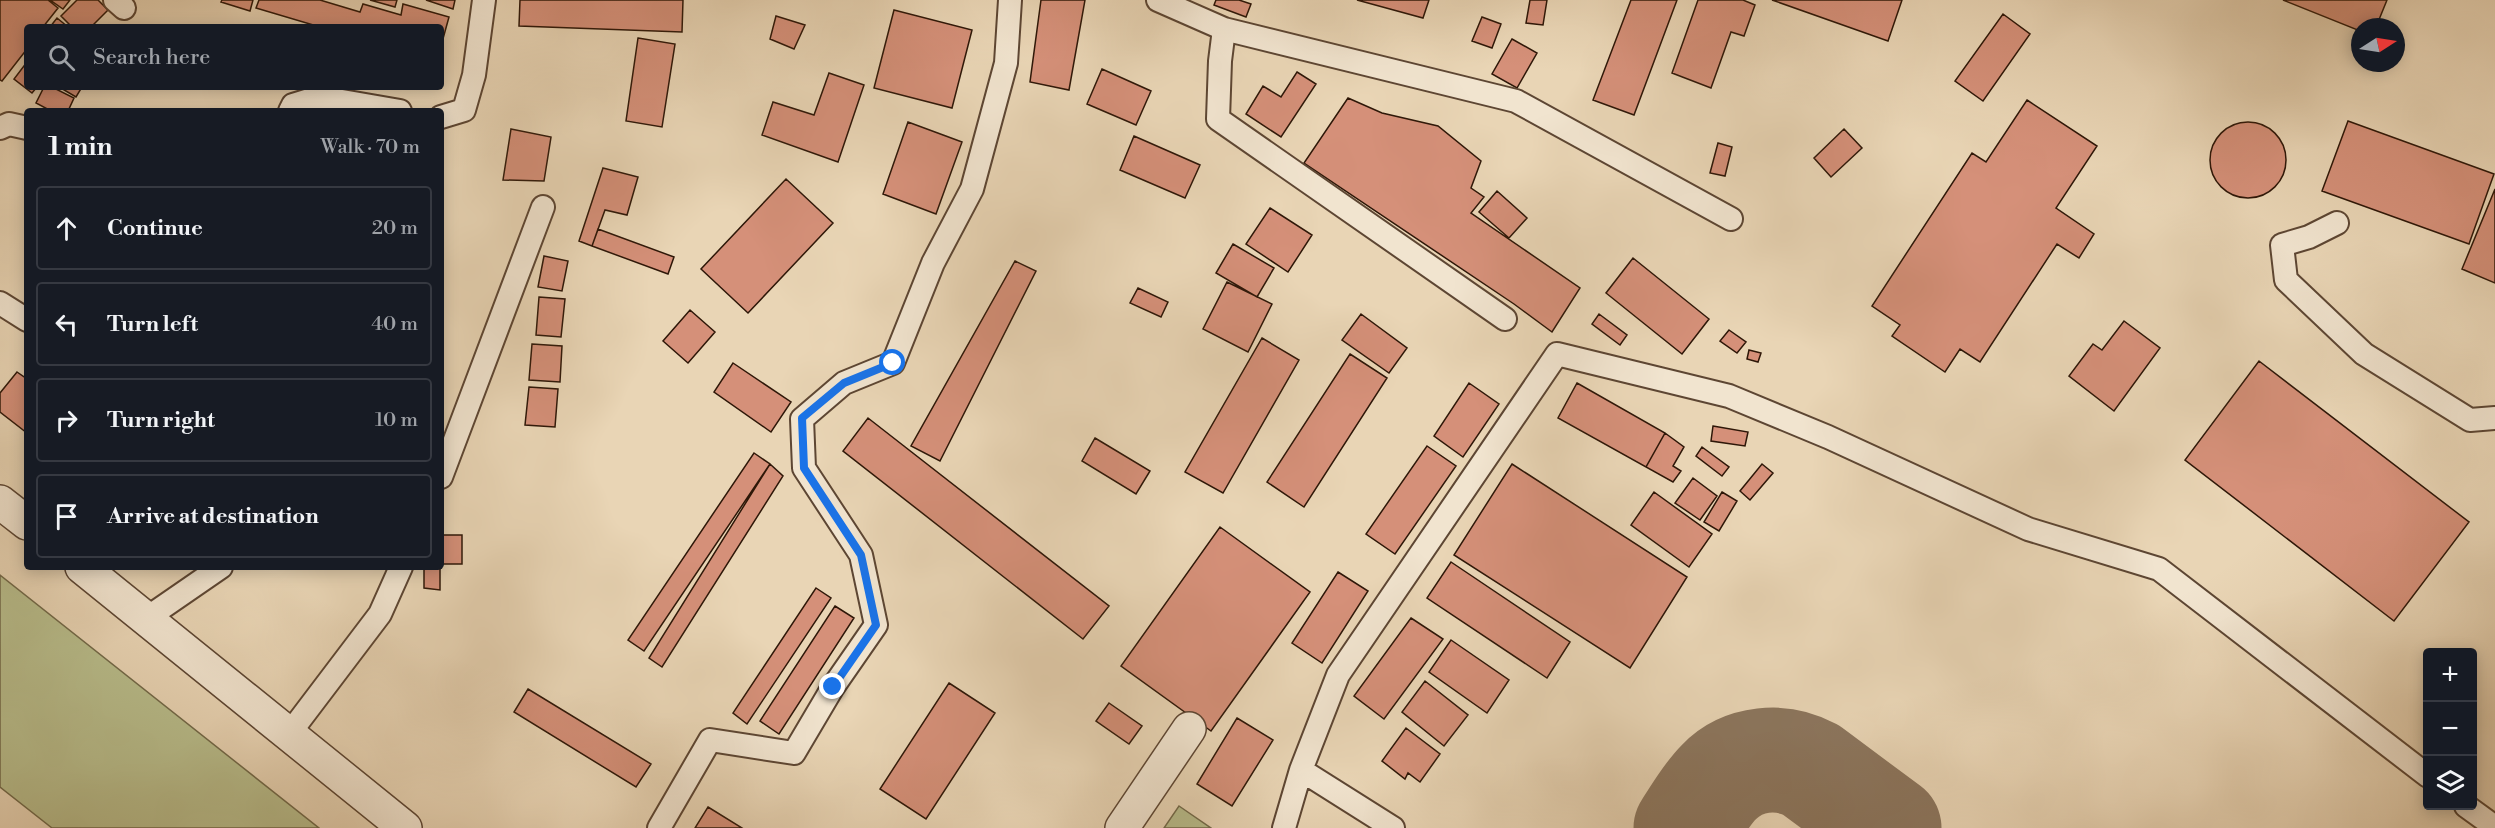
<!DOCTYPE html>
<html lang="en">
<head>
<meta charset="utf-8">
<style>
	:root { --surface:#171b24; --page:#20242c; --text:#f1f3f6; --muted:#9ea1a6; --line:#363941 }
	body { margin:0; font-family:"Libre Bodoni",serif; background:var(--page); color:var(--text) }
	.controls { position:absolute; right:18px; bottom:18px; display:grid; overflow:hidden; border-radius:6px; box-shadow:0 3px 15px #0003 }
	.controls button { width:54px; height:54px; display:grid; place-items:center; padding:0; border:0; border-bottom:2px solid var(--line); background:var(--surface); color:var(--text); font:30px sans-serif }
	.compass { position:absolute; left:2351px; top:18px; width:54px; height:54px; border-radius:50%; background:var(--surface); box-shadow:0 3px 15px #0003; rotate:78deg }
	.stop { position:absolute; width:18px; height:18px; margin:-14px; border:4px solid #1a73e8; border-radius:50%; background:#fff }
	.stop.end { background:#1a73e8; border-color:#fff; box-shadow:0 2px 6px #0008 }
	.list { margin:0; padding:0; list-style:none }
	h2 { display:flex; justify-content:space-between; align-items:center; height:78px; margin:0; padding:0 24px; font-size:26px }
	h2 small { font-size:20px; font-weight:400; color:var(--muted) }
	.list li { display:grid; grid-template-columns:39px 1fr auto; gap:18px; align-items:center; box-sizing:border-box; height:84px; margin:0 12px 12px; padding:0 12px; border:2px solid var(--line); border-radius:6px }
	.list b { display:block; font-size:22px; white-space:nowrap }
	.list em { font-size:20px; font-style:normal; color:var(--muted) }
	.icon { flex:none; width:33px; height:33px; fill:none; stroke:currentColor; stroke-width:2; stroke-linecap:round; stroke-linejoin:round }
	.map { position:relative; flex:none; width:2495px; height:828px; overflow:hidden }
	.search { position:absolute; background:var(--surface); box-shadow:0 3px 15px #0003; left:24px; top:24px; width:420px; height:66px; display:flex; align-items:center; gap:15px; box-sizing:border-box; padding:0 21px; border-radius:6px; color:var(--muted); font-size:22px }
	.panel { position:absolute; background:var(--surface); box-shadow:0 3px 15px #0003; left:24px; top:108px; width:420px; height:462px; border-radius:6px }
	.map>svg:first-child { display:block }
	.green { fill:#b8bd8c; stroke:#736a4a; stroke-width:1.5 }
	.lines { fill:none; stroke-linecap:round; stroke-linejoin:round }
	.taxiway { stroke:#8c765e; stroke-width:105 }
	.building { fill:#d59079; stroke:#2e1708; stroke-width:1.5 }
	.service-casing { stroke:#5d4633; stroke-width:26 }
	.minor-casing { stroke:#5d4633; stroke-width:36 }
	.service { stroke:#f1e4cf; stroke-width:22 }
	.minor { stroke:#f1e4cf; stroke-width:33 }
	.route { stroke:#1a73e8; stroke-width:8 }
</style>
</head>
<body>
<div class="map">
<svg width="2495" height="828" viewBox="0 0 2495 828">
	<rect width="100%" height="100%" fill="#e9d5b5"/>
	<filter id="stains"><feTurbulence type="fractalNoise" baseFrequency=".00333" numOctaves="4"/><feColorMatrix values="0 0 0 0 .2 0 0 0 0 .09 0 0 0 0 .02 0 0 0 .5 -.17"/></filter>
	<radialGradient id="worn" r=".72"><stop offset=".6" stop-color="#630" stop-opacity="0"/><stop offset="1" stop-color="#630" stop-opacity=".3"/></radialGradient>
	<path class="green" d="M0,575L319,828H52L0,787Z
		M1179,806L1211,828H1164Z"/>
	<g class="lines">
		<path class="taxiway" d="M1686,828C1696,813 1706,795 1719,782C1743,757 1782,754 1811,770L1889,828"/>
	</g>
	<path class="building" d="M0,0H48L58,8L43,27H27V49L2,81L0,80Z
		M50,0H70L63,9Z
		M77,0H98L108,10L91,27H72L61,16Z
		M222,0H253L250,11L221,2Z
		M259,0H320L360,12L363,4L401,15L403,4L449,17L441,46V27H320L256,8Z
		M370,0H397L395,7Z
		M426,0H455L453,9Z
		M520,0H683L682,32L519,26Z
		M1041,0H1085L1069,90L1030,82Z
		M1216,0H1239L1251,4L1246,17L1214,5Z
		M1357,0H1429L1423,18Z
		M1530,0H1547L1543,25L1526,23Z
		M1631,0H1677L1634,115L1593,100Z
		M1698,0H1743L1755,5L1744,36L1731,32L1711,88L1672,73Z
		M1772,0H1902L1888,41Z
		M2283,0H2387L2376,27H2360V31Z
		M894,10L972,30L952,108L874,88Z
		M2003,14L2030,34L1983,101L1955,81Z
		M776,16L805,25L794,49L770,39Z
		M1482,17L1501,24L1492,48L1472,41Z
		M57,18L68,27H50Z
		M638,38L675,44L662,127L626,121Z
		M1512,39L1537,53L1517,88L1492,74Z
		M27,62V87H37L32,93L14,79Z
		M1102,69L1151,91L1136,125L1087,104Z
		M1297,72L1316,84L1281,137L1246,114L1263,86L1281,97Z
		M829,73L864,85L838,162L762,135L773,102L814,115Z
		M44,87H52L74,98L68,111H51L36,103Z
		M59,87H82L76,97Z
		M1348,98L1382,113L1438,126L1481,161L1471,188L1484,197L1471,213L1580,288L1552,332L1514,304L1304,163Z
		M2027,100L2097,146L2056,208L2094,234L2079,258L2057,244L1980,362L1960,349L1945,372L1892,336L1900,325L1872,306L1972,153L1986,162Z
		M2348,121L2494,174L2469,244L2322,191Z
		M2210 160a38 38 0 1 1 76 0a38 38 0 1 1-76 0Z
		M908,122L962,142L936,214L883,194Z
		M511,129L551,137L544,181L503,180Z
		M1844,129L1862,148L1831,177L1814,158Z
		M1134,136L1200,165L1185,198L1120,170Z
		M1718,143L1732,147L1725,176L1710,173Z
		M603,168L638,177L627,215L605,210L592,246L579,241Z
		M786,179L833,223L748,313L701,269Z
		M2495,189V283L2462,269Z
		M1497,191L1527,218L1509,238L1479,212Z
		M1270,208L1312,235L1288,272L1246,244Z
		M598,229L674,257L668,274L592,246Z
		M1233,244L1274,268L1257,297L1216,273Z
		M544,256L568,261L562,291L538,287Z
		M1633,258L1709,319L1682,354L1606,293Z
		M1015,261L1036,271L940,461L911,446Z
		M1227,282L1272,304L1248,352L1203,329Z
		M1138,288L1168,302L1161,317L1130,303Z
		M539,297L565,299L561,337L536,335Z
		M690,310L715,332L688,363L663,341Z
		M1361,314L1407,348L1389,373L1342,340Z
		M1599,314L1627,335L1620,345L1592,324Z
		M2124,321L2160,348L2114,411L2069,376L2093,344L2102,350Z
		M1729,330L1746,342L1737,353L1720,341Z
		M1262,338L1299,360L1223,493L1185,472Z
		M532,344L562,346L560,382L529,380Z
		M1749,350L1761,353L1758,362L1747,359Z
		M1350,354L1387,378L1304,507L1267,482Z
		M2259,361L2469,522L2394,621L2185,460Z
		M733,363L791,402L771,432L714,392Z
		M17,372L27,379V433L0,412V393Z
		M1469,383L1499,404L1463,457L1434,436Z
		M1577,383L1665,433L1646,467L1558,418Z
		M529,387L558,389L555,427L525,425Z
		M868,418L1109,606L1083,639L843,451Z
		M1713,426L1748,432L1745,446L1711,441Z
		M1665,433L1684,447L1673,466L1681,471L1673,482L1646,467Z
		M1095,438L1150,471L1136,494L1082,461Z
		M1427,446L1456,466L1395,554L1366,534Z
		M1702,447L1729,467L1722,476L1696,456Z
		M754,453L770,464L644,651L628,640Z
		M770,464L783,476L662,667L649,658Z
		M1512,464L1687,577L1630,668L1454,555Z
		M1762,464L1773,473L1750,500L1740,491Z
		M1693,478L1717,496L1700,520L1675,503Z
		M1654,492L1712,534L1689,567L1631,525Z
		M1722,492L1737,501L1719,531L1704,522Z
		M1220,527L1310,592L1211,731L1121,666Z
		M441,535H462V564H441Z
		M1451,562L1570,642L1547,678L1427,598Z
		M424,567L440,568V590L424,588Z
		M1338,572L1368,591L1322,663L1292,643Z
		M816,588L831,598L747,724L733,713Z
		M835,606L854,618L779,734L760,721Z
		M1411,618L1443,639L1384,719L1354,696Z
		M1451,640L1509,680L1487,713L1429,672Z
		M1425,681L1468,715L1444,746L1402,712Z
		M949,683L995,713L926,819L880,789Z
		M528,689L651,764L636,787L514,712Z
		M1109,703L1142,726L1129,744L1096,721Z
		M1237,718L1273,740L1232,806L1197,784Z
		M1406,728L1440,754L1420,782L1408,773L1405,779L1382,761Z
		M708,807L742,828H695Z"/>
	<g class="lines">
		<g class="service-casing">
			<path id="service" d="M115,0L124,8
				M1158,0L1224,29L1516,101L1731,219
				M1224,29L1220,61L1218,119L1505,319
				M290,111L293,105L319,97L400,111
				M441,117L464,110L474,75L484,0
				M0,128L9,124L27,128
				M2337,223L2309,237L2282,245L2286,280L2364,354L2470,420L2495,418
				M0,303L27,320
				M441,477L543,207
				M147,618L221,567
				M289,734L380,614L401,567
				M1301,770L1393,828
				M2466,806L2495,827
				M659,828L710,740L794,753L833,687L876,625L861,555L804,468L802,419L844,383L893,363L933,263L972,189L1006,63L1010,0
				M1284,828L1301,770L1338,675L1557,354L1729,396L1828,437L2028,529L2159,569L2428,776"/>
		</g>
		<g class="minor-casing">
			<path id="minor" d="M0,502L27,523
				M82,567L405,828
				M1122,828L1189,729"/>
		</g>
		<use href="#service" class="service"/>
		<use href="#minor" class="minor"/>
	</g>
	<g class="lines">
		<path class="route" d="M833,687L876,625L861,555L804,468L802,418L844,383L893,363"/>
	</g>
	<rect width="100%" height="100%" filter="url(#stains)"/>
	<rect width="100%" height="100%" fill="url(#worn)"/>
</svg>
<div class="controls">
<button>+</button>
<button>−</button>
<button><svg class="icon" aria-label="layers" viewBox="0 0 24 24"><path d="M12 4l9 5-9 5-9-5zM3 14l9 5 9-5"/></svg></button>
</div>
<svg class="compass" viewBox="-18 -18 36 36"><path d="M0-13l5 13h-10z" fill="#e53935"/><path d="M0 13l5-13h-10z" fill="#9ea1a6"/></svg>
<div class="stop" style="left:893px;top:363px"></div>
<div class="stop end" style="left:833px;top:687px"></div>
<div class="search"><svg class="icon" aria-label="search" viewBox="0 0 24 24"><circle cx="10" cy="10" r="6"/><path d="M15 15l6 6"/></svg>Search here</div>
<section class="panel">
<h2>1 min<small>Walk · 70 m</small></h2>
<ul class="list">
<li><svg class="icon" aria-label="ahead" viewBox="0 0 24 24"><path d="M12 20V5M6 11l6-6 6 6"/></svg><div><b>Continue</b></div><em>20 m</em></li>
<li><svg class="icon" aria-label="left" viewBox="0 0 24 24"><path d="M17 20v-9H6M10 6l-5 5 5 5"/></svg><div><b>Turn left</b></div><em>40 m</em></li>
<li><svg class="icon" aria-label="right" viewBox="0 0 24 24"><path d="M7 20v-9h11M14 6l5 5-5 5"/></svg><div><b>Turn right</b></div><em>10 m</em></li>
<li><svg class="icon" aria-label="arrive" viewBox="0 0 24 24"><path d="M6 21V4h12l-3 4 3 4H6"/></svg><div><b>Arrive at destination</b></div></li>
</ul>
</section>
</div>
</body>
</html>
